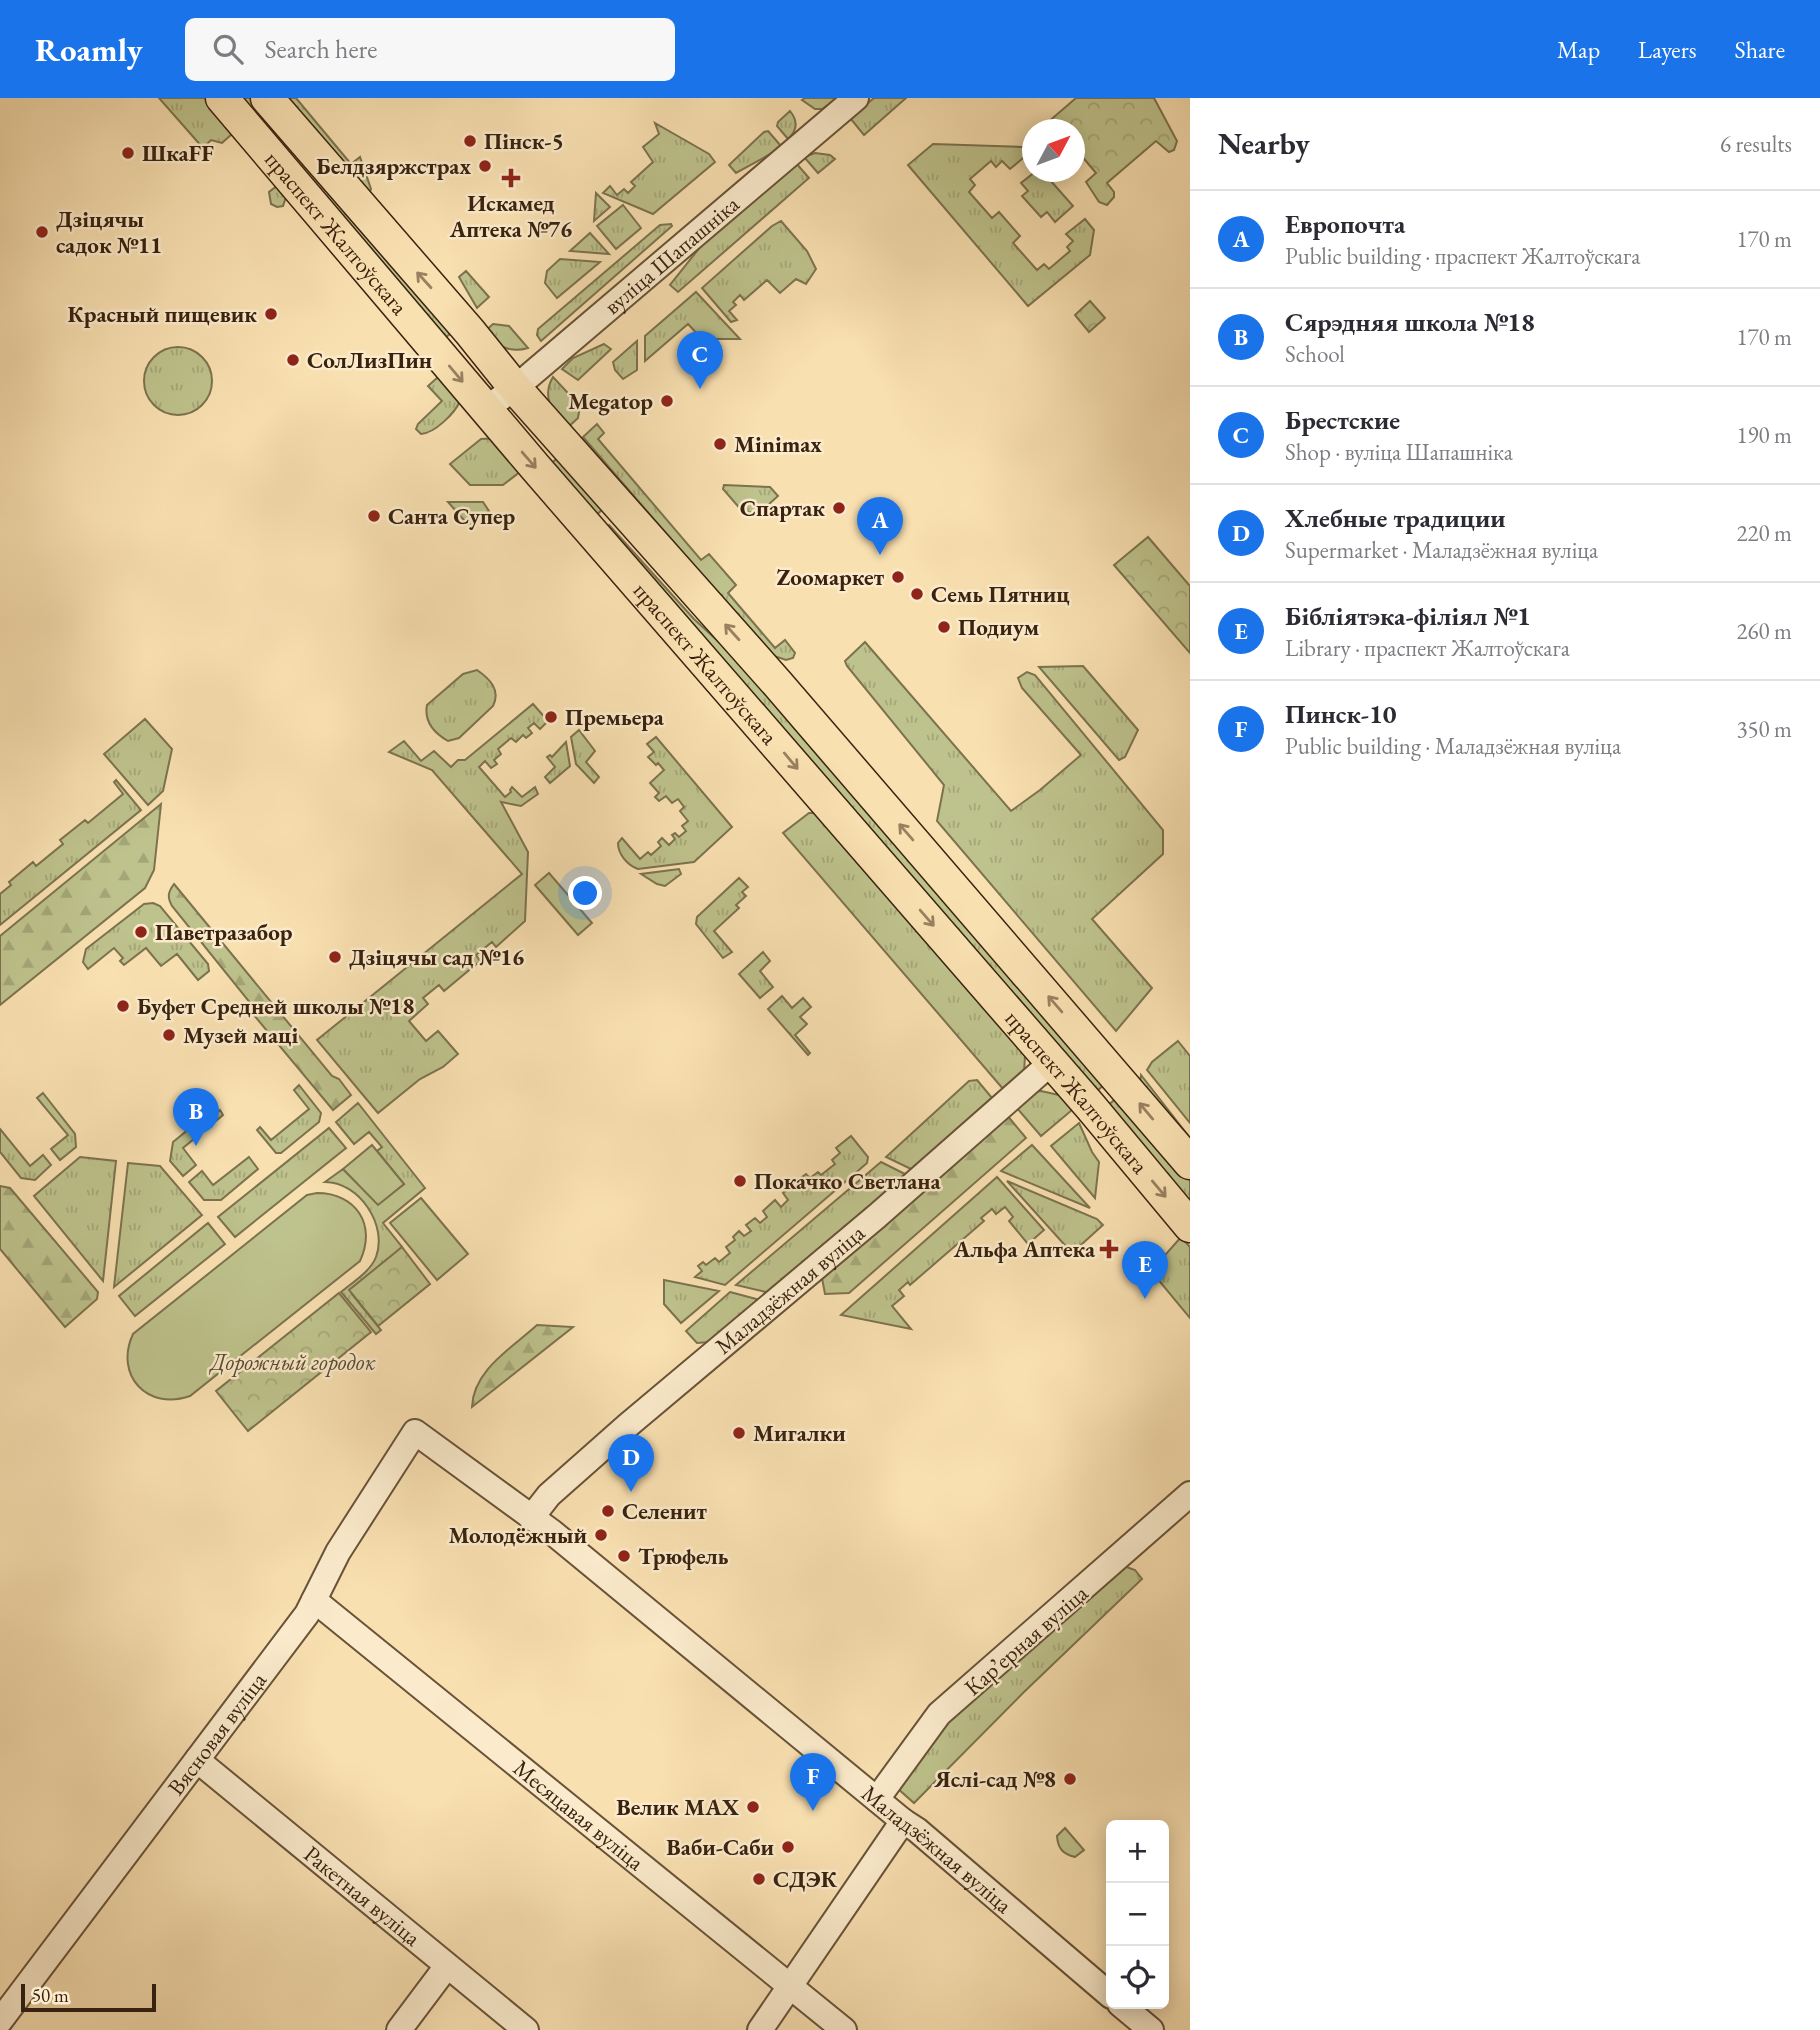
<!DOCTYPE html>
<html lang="en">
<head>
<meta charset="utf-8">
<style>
	:root { --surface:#fff; --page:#f7f7f7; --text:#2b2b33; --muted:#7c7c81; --line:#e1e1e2; --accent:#1a73e8 }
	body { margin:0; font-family:"EB Garamond",serif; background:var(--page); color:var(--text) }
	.controls { position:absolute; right:21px; bottom:21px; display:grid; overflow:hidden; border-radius:10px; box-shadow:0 4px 18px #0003 }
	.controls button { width:63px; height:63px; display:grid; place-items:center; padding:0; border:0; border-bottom:2px solid var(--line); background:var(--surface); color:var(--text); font:35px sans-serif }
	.compass { position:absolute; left:1022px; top:21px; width:63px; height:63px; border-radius:50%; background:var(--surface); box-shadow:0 4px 18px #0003; rotate:49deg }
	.scale { position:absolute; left:21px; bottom:18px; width:135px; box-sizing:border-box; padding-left:7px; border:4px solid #39220f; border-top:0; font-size:19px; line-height:24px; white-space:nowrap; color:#39220f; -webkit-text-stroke:5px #fbebcc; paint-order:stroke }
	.you { position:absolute; left:586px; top:796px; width:24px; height:24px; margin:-18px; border:5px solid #fff; border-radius:50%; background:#1a73e8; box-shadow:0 0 0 10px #1a73e833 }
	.badge { display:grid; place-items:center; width:46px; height:46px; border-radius:50%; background:var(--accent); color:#fff; font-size:23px; font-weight:700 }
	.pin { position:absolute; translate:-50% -58px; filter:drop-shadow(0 2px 4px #0008) }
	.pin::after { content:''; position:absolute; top:37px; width:24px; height:21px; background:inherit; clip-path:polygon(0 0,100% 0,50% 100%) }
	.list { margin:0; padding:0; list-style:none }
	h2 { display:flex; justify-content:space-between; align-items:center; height:91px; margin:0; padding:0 28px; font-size:30px }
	h2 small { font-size:23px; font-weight:400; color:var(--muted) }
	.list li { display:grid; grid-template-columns:46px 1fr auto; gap:21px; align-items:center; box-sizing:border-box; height:98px; padding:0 28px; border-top:2px solid var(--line) }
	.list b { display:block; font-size:26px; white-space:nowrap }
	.list p { margin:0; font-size:23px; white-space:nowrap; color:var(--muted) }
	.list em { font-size:23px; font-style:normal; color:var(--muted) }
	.icon { flex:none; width:38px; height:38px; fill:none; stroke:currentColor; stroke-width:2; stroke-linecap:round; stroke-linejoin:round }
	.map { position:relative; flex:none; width:1190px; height:1932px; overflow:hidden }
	header { display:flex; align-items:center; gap:42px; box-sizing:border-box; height:98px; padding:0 35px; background:var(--accent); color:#fff }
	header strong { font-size:33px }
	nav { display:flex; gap:38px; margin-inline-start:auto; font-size:24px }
	.search { width:490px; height:63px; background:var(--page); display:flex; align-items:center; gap:18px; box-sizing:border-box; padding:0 24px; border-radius:10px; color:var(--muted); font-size:26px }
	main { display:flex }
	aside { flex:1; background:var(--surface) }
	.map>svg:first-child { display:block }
	.grass { fill:url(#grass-tufts); stroke:#7c724e; stroke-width:2 }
	.forest { fill:url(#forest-firs); stroke:#7c724e; stroke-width:2 }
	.park { fill:url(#park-crowns); stroke:#7c724e; stroke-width:2 }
	.garden { fill:#bec28c; stroke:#7c724e; stroke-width:2 }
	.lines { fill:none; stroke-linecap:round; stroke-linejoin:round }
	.minor-casing { stroke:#695238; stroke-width:28 }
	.major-casing { stroke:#39220f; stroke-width:35 }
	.minor { stroke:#fbebcc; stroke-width:24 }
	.major { stroke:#f9e0b1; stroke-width:32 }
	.oneway { stroke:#998160 }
	.poi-dot { fill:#8f2418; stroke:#fbebcc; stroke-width:2.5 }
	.labels { text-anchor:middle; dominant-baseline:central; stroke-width:5; stroke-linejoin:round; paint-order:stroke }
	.poi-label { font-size:23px; font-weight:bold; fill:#39220f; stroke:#fbebcc; text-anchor:start }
	.street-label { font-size:23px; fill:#39220f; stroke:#fbebcc }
	.park-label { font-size:23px; font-style:italic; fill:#5a4a2e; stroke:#fbebcc }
</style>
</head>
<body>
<header>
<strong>Roamly</strong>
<div class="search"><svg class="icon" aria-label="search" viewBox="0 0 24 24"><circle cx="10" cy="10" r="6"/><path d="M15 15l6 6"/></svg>Search here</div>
<nav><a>Map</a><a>Layers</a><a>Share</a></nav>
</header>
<main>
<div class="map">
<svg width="1190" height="1932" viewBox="0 0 1190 1932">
	<defs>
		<pattern id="grass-tufts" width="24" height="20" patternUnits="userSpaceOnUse" patternTransform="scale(1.75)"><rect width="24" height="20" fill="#bec28c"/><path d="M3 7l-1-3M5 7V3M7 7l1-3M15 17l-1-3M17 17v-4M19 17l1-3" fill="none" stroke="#a4a678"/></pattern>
		<pattern id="forest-firs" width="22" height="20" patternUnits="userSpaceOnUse" patternTransform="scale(1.75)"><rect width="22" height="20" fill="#bec28c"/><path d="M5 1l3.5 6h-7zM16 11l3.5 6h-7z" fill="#a4a678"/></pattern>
		<pattern id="park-crowns" width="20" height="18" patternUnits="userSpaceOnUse" patternTransform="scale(1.75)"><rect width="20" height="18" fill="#bec28c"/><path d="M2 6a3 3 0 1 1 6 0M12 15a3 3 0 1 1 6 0" fill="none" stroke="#a4a678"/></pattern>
	</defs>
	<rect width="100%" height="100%" fill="#f9e0b1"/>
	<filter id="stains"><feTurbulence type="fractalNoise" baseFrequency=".00286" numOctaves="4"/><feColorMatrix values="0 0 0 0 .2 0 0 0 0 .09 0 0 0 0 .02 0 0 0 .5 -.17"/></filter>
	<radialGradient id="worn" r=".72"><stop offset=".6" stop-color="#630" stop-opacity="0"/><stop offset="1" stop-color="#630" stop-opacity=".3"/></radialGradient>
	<path class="grass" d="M159,0H214L288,93L283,108L277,109L271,106L269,94L278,87L232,36L222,45L211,42L203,50Z
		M237,0H259L459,228L444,241Z
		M285,0H296L351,66L360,59L371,91L369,96Z
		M805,0H838L822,11H815L802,2Z
		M874,0H906L864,37L850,20Z
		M790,13C798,23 798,32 788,41L777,28L778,24Z
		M655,25L709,56L715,64L653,116L603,95L610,88L617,97L624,91L628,95L635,88L631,84L653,64L643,49L659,36Z
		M768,33L781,48L774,54L736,75L729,67L764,34Z
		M933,46L1022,49L1028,56L1010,71L1002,63L996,69L991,63L970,81L975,87L969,94L992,120L999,114L1020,138L1013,145L1037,172L1044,166L1049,171L1070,153L1067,149L1073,143L1066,136L1085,121L1094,132L1090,157L1028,208L908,67Z
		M815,55L830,57L835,61L818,75L804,59Z
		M796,65L809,80L678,194L670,187L701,148Z
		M1035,74H1043L1073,108L1055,124L1047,114L1041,119L1022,98L1028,93L1021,85Z
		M596,95L610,109L594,123Z
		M623,107L641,130L616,151L597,128Z
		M781,123L807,153L816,171L806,186L796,181L780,195L767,182L744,202L740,197L733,204L736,207L729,213L737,222L731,224L702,190L772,128Z
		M671,126L672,128L541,243L537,237L538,231L660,127Z
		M590,135L609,156L570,153Z
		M560,161L600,164L557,200L545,185L547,173Z
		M466,173L489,199L477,210L459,179Z
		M696,194L740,241H702L688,226L645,263V238Z
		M493,226L509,228L528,250C509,256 497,247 483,235Z
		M637,243V272L623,281L615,272L613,264Z
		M604,246L611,251L578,282L562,271L573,260Z
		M144 283a34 34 0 1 1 68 0a34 34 0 1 1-68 0Z
		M447,271L460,303C455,315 435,335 421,336L416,331L418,326L442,303L428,288Z
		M553,279L580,308L578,320L566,331C553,316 541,299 553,279Z
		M597,326L604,335L598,341L701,462L709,456L736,487L728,495L775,550L785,542L795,555L793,560L786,562L771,557L583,339Z
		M499,340L525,370L503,387H470L450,366L481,341Z
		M561,357L603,411L595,418L547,369Z
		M724,387L770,389L778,398L759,415L743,414L723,391Z
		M448,404H483L489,413L470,429Z
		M609,427L694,521L733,557L1104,987L1090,999L606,429Z
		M865,544L1011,713L1040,692L1081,657L1022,590L1018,580L1027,574L1035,577L1163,732V756L1092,821L1152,890L1116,933L937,723L944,687L847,568L845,563Z
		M1083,568L1138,632L1125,659L1119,662L1039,569Z
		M477,572C490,581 501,592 493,608L459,640L448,643C434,635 424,623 427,607L463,576Z
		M533,606L548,623L540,631L534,625L528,630L532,635L526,640L523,637L516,644L511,640L498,651L501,656L494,662L497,666L491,670L485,663L479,669L505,699L511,694L510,692L512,689L522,699L535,689L538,696L521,708L501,704L528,754L525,823L496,849L492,844L476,857L480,863L444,893L439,887L423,900L428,906L409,923L426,943L438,933L458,956L443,969L420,981L378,1015L317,942L522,776L432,672L389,654L404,643L421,663L434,653L451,669L458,662H465Z
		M145,621L172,651L163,693L148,707L104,656Z
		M579,632L595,653L586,664L599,679L594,685L576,666L571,639Z
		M656,639L732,729L694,764L638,771C627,767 618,756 618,745L622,740L640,761L648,754L651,757L661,748L658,744L662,740L669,747L675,741L672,737L675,735L679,739L686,733L682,728L688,723L680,713L684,709L678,701L672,705L666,698L659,703L655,699L659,695L650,685L664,672L658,665L656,667L648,659L654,654L647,646Z
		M566,644L570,668L550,685L545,679L555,669L547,659L550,657L552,659Z
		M116,682L141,712L0,827V796L11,787L9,784L33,764L36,768L63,746L60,742L85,722L88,725L123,696L114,684Z
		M809,715H817L1020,945L1025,958L1024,975L1004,992L783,735Z
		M679,771L681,776L665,788L657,786L641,776Z
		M739,780L748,789L742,794L746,798L736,807L739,810L714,833L732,854L723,860L696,826L697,819Z
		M153,805L160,808L208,866L209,873L198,882L177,856L161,868L146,850L124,867L120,863L123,860L114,850L88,871L83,864L86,851L144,806Z
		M763,854L770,863L760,873L773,889L760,900L739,876Z
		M782,898L792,910L803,900L811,909L800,919L807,926L795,937L810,955L808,957L768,911Z
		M1178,943L1190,958V1025L1147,972L1152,964Z
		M1141,977L1190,1040V1050L1140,985Z
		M977,982L992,1000L913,1072L886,1059L969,983Z
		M299,987L321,1015L319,1024L281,1055H276L257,1032L260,1029L271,1042L309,1011L294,992Z
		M1041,993L1072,1000L1078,1007L1041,1038L1016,1009L1031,994Z
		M43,995L75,1036L76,1049L60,1062L51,1051L68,1037L37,1000Z
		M191,997L210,1020L220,1012L223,1017L183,1050L196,1067L183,1078L170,1063L173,1044L195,1026L184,1011L185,1003Z
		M1120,997L1190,1081V1110L1106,1009Z
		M358,1005L425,1090L383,1125L402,1149L352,1196L381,1232L376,1236L341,1194C353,1184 370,1174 376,1159C388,1127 359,1084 325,1084L343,1071L378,1106L404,1086L377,1053L382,1049L369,1034L354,1046L336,1024Z
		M1079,1025L1092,1054L1099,1064L1095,1100L1051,1048Z
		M329,1030L346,1050L235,1139L218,1119Z
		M0,1031L30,1068L43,1057L51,1067L35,1082L21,1080L0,1054Z
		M851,1038L868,1059L867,1065L859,1072L725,1187L695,1179L702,1173L698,1168L703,1164L706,1167L715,1160L719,1164L730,1155L726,1149L735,1142L733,1139L739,1133L744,1138L751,1133L746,1127L755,1120L760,1125L767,1119L763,1113L775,1102L781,1109L788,1102L783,1095L793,1087L798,1091L802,1087L798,1082L806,1076L810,1080L818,1074L821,1077L835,1066L832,1062L840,1055L836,1050Z
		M1032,1047L1090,1110L1001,1073Z
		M80,1059L116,1063L103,1183L34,1098Z
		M249,1059L258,1071L221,1102H204L189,1084L202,1073L213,1087Z
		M881,1064L907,1077L770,1195L736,1187Z
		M128,1065L160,1068L202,1117L114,1189Z
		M997,1079L1044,1132L1028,1146L1009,1123L1013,1119L1005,1109L996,1116L992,1111L981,1120L984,1123L910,1187L908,1184L899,1192L904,1198L892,1208L911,1231L841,1217Z
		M1007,1083L1097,1121L1103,1127L1072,1155Z
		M208,1125L225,1146L135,1218L119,1198Z
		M1181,1139L1190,1149V1220L1151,1173Z
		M664,1182L719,1193L681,1225L664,1206Z
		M730,1194L760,1202L710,1244L697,1245L686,1233Z
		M1121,1467L1135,1472L1142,1481L1024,1594L914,1705L896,1689L944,1622Z
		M1065,1730L1084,1752L1075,1759C1063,1756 1058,1751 1057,1738Z"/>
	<path class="forest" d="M161,706L154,772L145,790L0,907V838Z
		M174,786L332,978L339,981L351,997L333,1012L253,916L256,912L172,808C167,799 168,794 174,786Z
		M1006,1016L1026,1040L849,1195L825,1196L822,1180L829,1172Z
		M0,1088L10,1090L98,1194L97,1201L65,1229L0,1151Z
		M537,1227L573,1229L472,1309C473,1272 512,1250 537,1227Z"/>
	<path class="park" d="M1076,0H1154L1177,43L1174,52L1169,54L1156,43L1107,85L1114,94V99L1107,107L1099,104L1086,84L1096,75L1075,50L1074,32L1040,31Z
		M1090,203L1105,220L1089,234L1075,217Z
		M1148,439L1190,488V555L1114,467Z
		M402,1149L430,1186L378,1228L349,1192Z
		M339,1195L371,1234L248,1333L216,1293Z"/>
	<path class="garden" d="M549,775L592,825L578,837L535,787Z
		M372,1047L404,1086L378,1107L343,1071Z
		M317,1095C356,1095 377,1127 360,1163L190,1298C147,1313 114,1277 133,1236L307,1097Z
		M421,1100L468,1156L437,1182L390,1125Z"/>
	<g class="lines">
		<g class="minor-casing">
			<g id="minor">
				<path id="s1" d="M485,311L515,290L856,0"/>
				<path id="s2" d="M531,1420L549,1397L627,1328L877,1118L1052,964"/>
				<path id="s3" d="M314,1502L844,1932"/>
				<path id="s4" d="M197,1662L526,1932"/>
				<path d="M877,1701L939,1616L1190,1396"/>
				<path d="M1120,1906L1151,1932"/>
				<path id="s5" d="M0,1923L307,1516L338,1454L415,1334L552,1434L903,1723L917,1732L1111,1898"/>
				<path d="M399,1932L447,1868"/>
				<path d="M760,1932L903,1723"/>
			</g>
		</g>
		<g class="major-casing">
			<g id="major">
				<path id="s6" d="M222,0L536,370L1090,1008L1190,1128"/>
				<path d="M267,0L470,234L515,290L777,585L1190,1065"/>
			</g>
		</g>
		<use href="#minor" class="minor"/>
		<use href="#major" class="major"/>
	</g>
	<defs><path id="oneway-shaft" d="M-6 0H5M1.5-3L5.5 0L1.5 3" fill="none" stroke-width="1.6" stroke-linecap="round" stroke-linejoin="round" transform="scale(1.75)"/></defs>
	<g class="oneway">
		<use href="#oneway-shaft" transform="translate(424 182) rotate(-132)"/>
		<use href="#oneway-shaft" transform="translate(456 276) rotate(50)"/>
		<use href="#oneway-shaft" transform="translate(529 362) rotate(49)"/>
		<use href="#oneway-shaft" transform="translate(732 534) rotate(-132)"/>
		<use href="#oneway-shaft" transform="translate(791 663) rotate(50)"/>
		<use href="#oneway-shaft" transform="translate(906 734) rotate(-131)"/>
		<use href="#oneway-shaft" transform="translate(927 820) rotate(49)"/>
		<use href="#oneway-shaft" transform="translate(1055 906) rotate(-131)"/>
		<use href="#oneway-shaft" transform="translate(1146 1013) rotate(-130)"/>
		<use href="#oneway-shaft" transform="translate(1159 1091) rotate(50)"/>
	</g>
	<g class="poi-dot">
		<circle cx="470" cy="43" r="7"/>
		<circle cx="128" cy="55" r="7"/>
		<circle cx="485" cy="68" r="7"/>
		<path d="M507.5 69.5h7v7h7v7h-7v7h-7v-7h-7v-7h7z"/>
		<circle cx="42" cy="134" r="7"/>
		<circle cx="271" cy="216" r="7"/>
		<circle cx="293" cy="262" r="7"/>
		<circle cx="667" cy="303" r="7"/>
		<circle cx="720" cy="346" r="7"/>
		<circle cx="839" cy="410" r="7"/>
		<circle cx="374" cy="418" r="7"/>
		<circle cx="898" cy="479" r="7"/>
		<circle cx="917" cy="496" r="7"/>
		<circle cx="944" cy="529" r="7"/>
		<circle cx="551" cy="619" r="7"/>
		<circle cx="141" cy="834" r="7"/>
		<circle cx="335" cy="859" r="7"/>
		<circle cx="123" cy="908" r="7"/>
		<circle cx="169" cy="937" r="7"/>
		<circle cx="740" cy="1083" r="7"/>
		<path d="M1105.5 1140.5h7v7h7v7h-7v7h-7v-7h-7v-7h7z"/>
		<circle cx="739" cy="1335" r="7"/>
		<circle cx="608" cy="1413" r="7"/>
		<circle cx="601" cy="1437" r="7"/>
		<circle cx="624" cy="1458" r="7"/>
		<circle cx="1070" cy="1681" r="7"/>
		<circle cx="753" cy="1709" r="7"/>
		<circle cx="788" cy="1749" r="7"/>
		<circle cx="759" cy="1781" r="7"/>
	</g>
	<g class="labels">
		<g class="poi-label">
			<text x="484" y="43">Пінск-5</text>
			<text x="142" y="55">ШкаFF</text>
			<text x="471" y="68" text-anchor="end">Белдзяржстрах</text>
			<text x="511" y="105" text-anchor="middle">Искамед<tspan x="511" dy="26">Аптека №76</tspan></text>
			<text x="56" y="121">Дзіцячы<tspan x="56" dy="26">садок №11</tspan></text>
			<text x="257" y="216" text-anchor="end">Красный пищевик</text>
			<text x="307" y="262">СолЛизПин</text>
			<text x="653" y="303" text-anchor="end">Megatop</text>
			<text x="734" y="346">Minimax</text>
			<text x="825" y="410" text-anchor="end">Спартак</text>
			<text x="388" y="418">Санта Супер</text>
			<text x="884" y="479" text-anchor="end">Zooмаркет</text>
			<text x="931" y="496">Семь Пятниц</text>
			<text x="958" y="529">Подиум</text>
			<text x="565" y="619">Премьера</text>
			<text x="155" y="834">Паветразабор</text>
			<text x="349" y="859">Дзіцячы сад №16</text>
			<text x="137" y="908">Буфет Средней школы №18</text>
			<text x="183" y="937">Музей маці</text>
			<text x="754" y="1083">Покачко Светлана</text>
			<text x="1095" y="1151" text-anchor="end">Альфа Аптека</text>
			<text x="753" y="1335">Мигалки</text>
			<text x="622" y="1413">Селенит</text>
			<text x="587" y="1437" text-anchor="end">Молодёжный</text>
			<text x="638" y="1458">Трюфель</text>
			<text x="1056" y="1681" text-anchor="end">Яслі-сад №8</text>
			<text x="739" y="1709" text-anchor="end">Велик МАХ</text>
			<text x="774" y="1749" text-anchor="end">Ваби-Саби</text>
			<text x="773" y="1781">СДЭК</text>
		</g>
		<g class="street-label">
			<text stroke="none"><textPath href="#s6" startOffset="177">праспект Жалтоўскага</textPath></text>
			<text stroke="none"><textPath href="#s1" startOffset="242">вуліца Шапашніка</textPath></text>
			<text stroke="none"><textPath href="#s6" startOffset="744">праспект Жалтоўскага</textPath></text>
			<text stroke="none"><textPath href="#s6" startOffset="1311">праспект Жалтоўскага</textPath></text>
			<text stroke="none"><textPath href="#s2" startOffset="346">Маладзёжная вуліца</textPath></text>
			<text transform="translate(1026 1542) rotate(-41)">Карʼерная вуліца</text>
			<text stroke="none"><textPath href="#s5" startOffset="360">Вясновая вуліца</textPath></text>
			<text stroke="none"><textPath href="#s3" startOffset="341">Месяцавая вуліца</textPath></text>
			<text stroke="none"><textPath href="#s5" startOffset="1390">Маладзёжная вуліца</textPath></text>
			<text stroke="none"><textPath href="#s4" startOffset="214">Ракетная вуліца</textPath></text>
		</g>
		<g class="park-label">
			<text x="293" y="1264">Дорожный городок</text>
		</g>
	</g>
	<rect width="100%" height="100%" filter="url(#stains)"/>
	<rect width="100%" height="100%" fill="url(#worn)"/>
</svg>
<div class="controls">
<button>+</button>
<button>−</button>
<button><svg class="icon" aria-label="locate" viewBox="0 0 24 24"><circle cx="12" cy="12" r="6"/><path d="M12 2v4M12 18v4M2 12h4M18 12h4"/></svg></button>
</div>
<svg class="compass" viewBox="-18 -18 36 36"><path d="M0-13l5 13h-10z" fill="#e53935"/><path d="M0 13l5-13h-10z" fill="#7c7c81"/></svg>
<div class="scale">50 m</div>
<div class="you"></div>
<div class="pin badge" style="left:880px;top:457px">A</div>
<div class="pin badge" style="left:196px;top:1048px">B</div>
<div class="pin badge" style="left:700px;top:291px">C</div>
<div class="pin badge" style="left:631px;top:1394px">D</div>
<div class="pin badge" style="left:1145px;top:1201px">E</div>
<div class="pin badge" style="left:813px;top:1713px">F</div>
</div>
<aside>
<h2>Nearby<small>6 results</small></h2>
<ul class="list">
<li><span class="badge">A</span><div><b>Европочта</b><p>Public building · праспект Жалтоўскага</p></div><em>170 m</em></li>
<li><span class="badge">B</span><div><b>Сярэдняя школа №18</b><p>School</p></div><em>170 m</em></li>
<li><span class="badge">C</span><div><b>Брестские</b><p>Shop · вуліца Шапашніка</p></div><em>190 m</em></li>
<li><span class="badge">D</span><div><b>Хлебные традиции</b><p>Supermarket · Маладзёжная вуліца</p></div><em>220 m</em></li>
<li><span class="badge">E</span><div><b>Бібліятэка-філіял №1</b><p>Library · праспект Жалтоўскага</p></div><em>260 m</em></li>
<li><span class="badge">F</span><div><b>Пинск-10</b><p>Public building · Маладзёжная вуліца</p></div><em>350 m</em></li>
</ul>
</aside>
</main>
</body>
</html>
